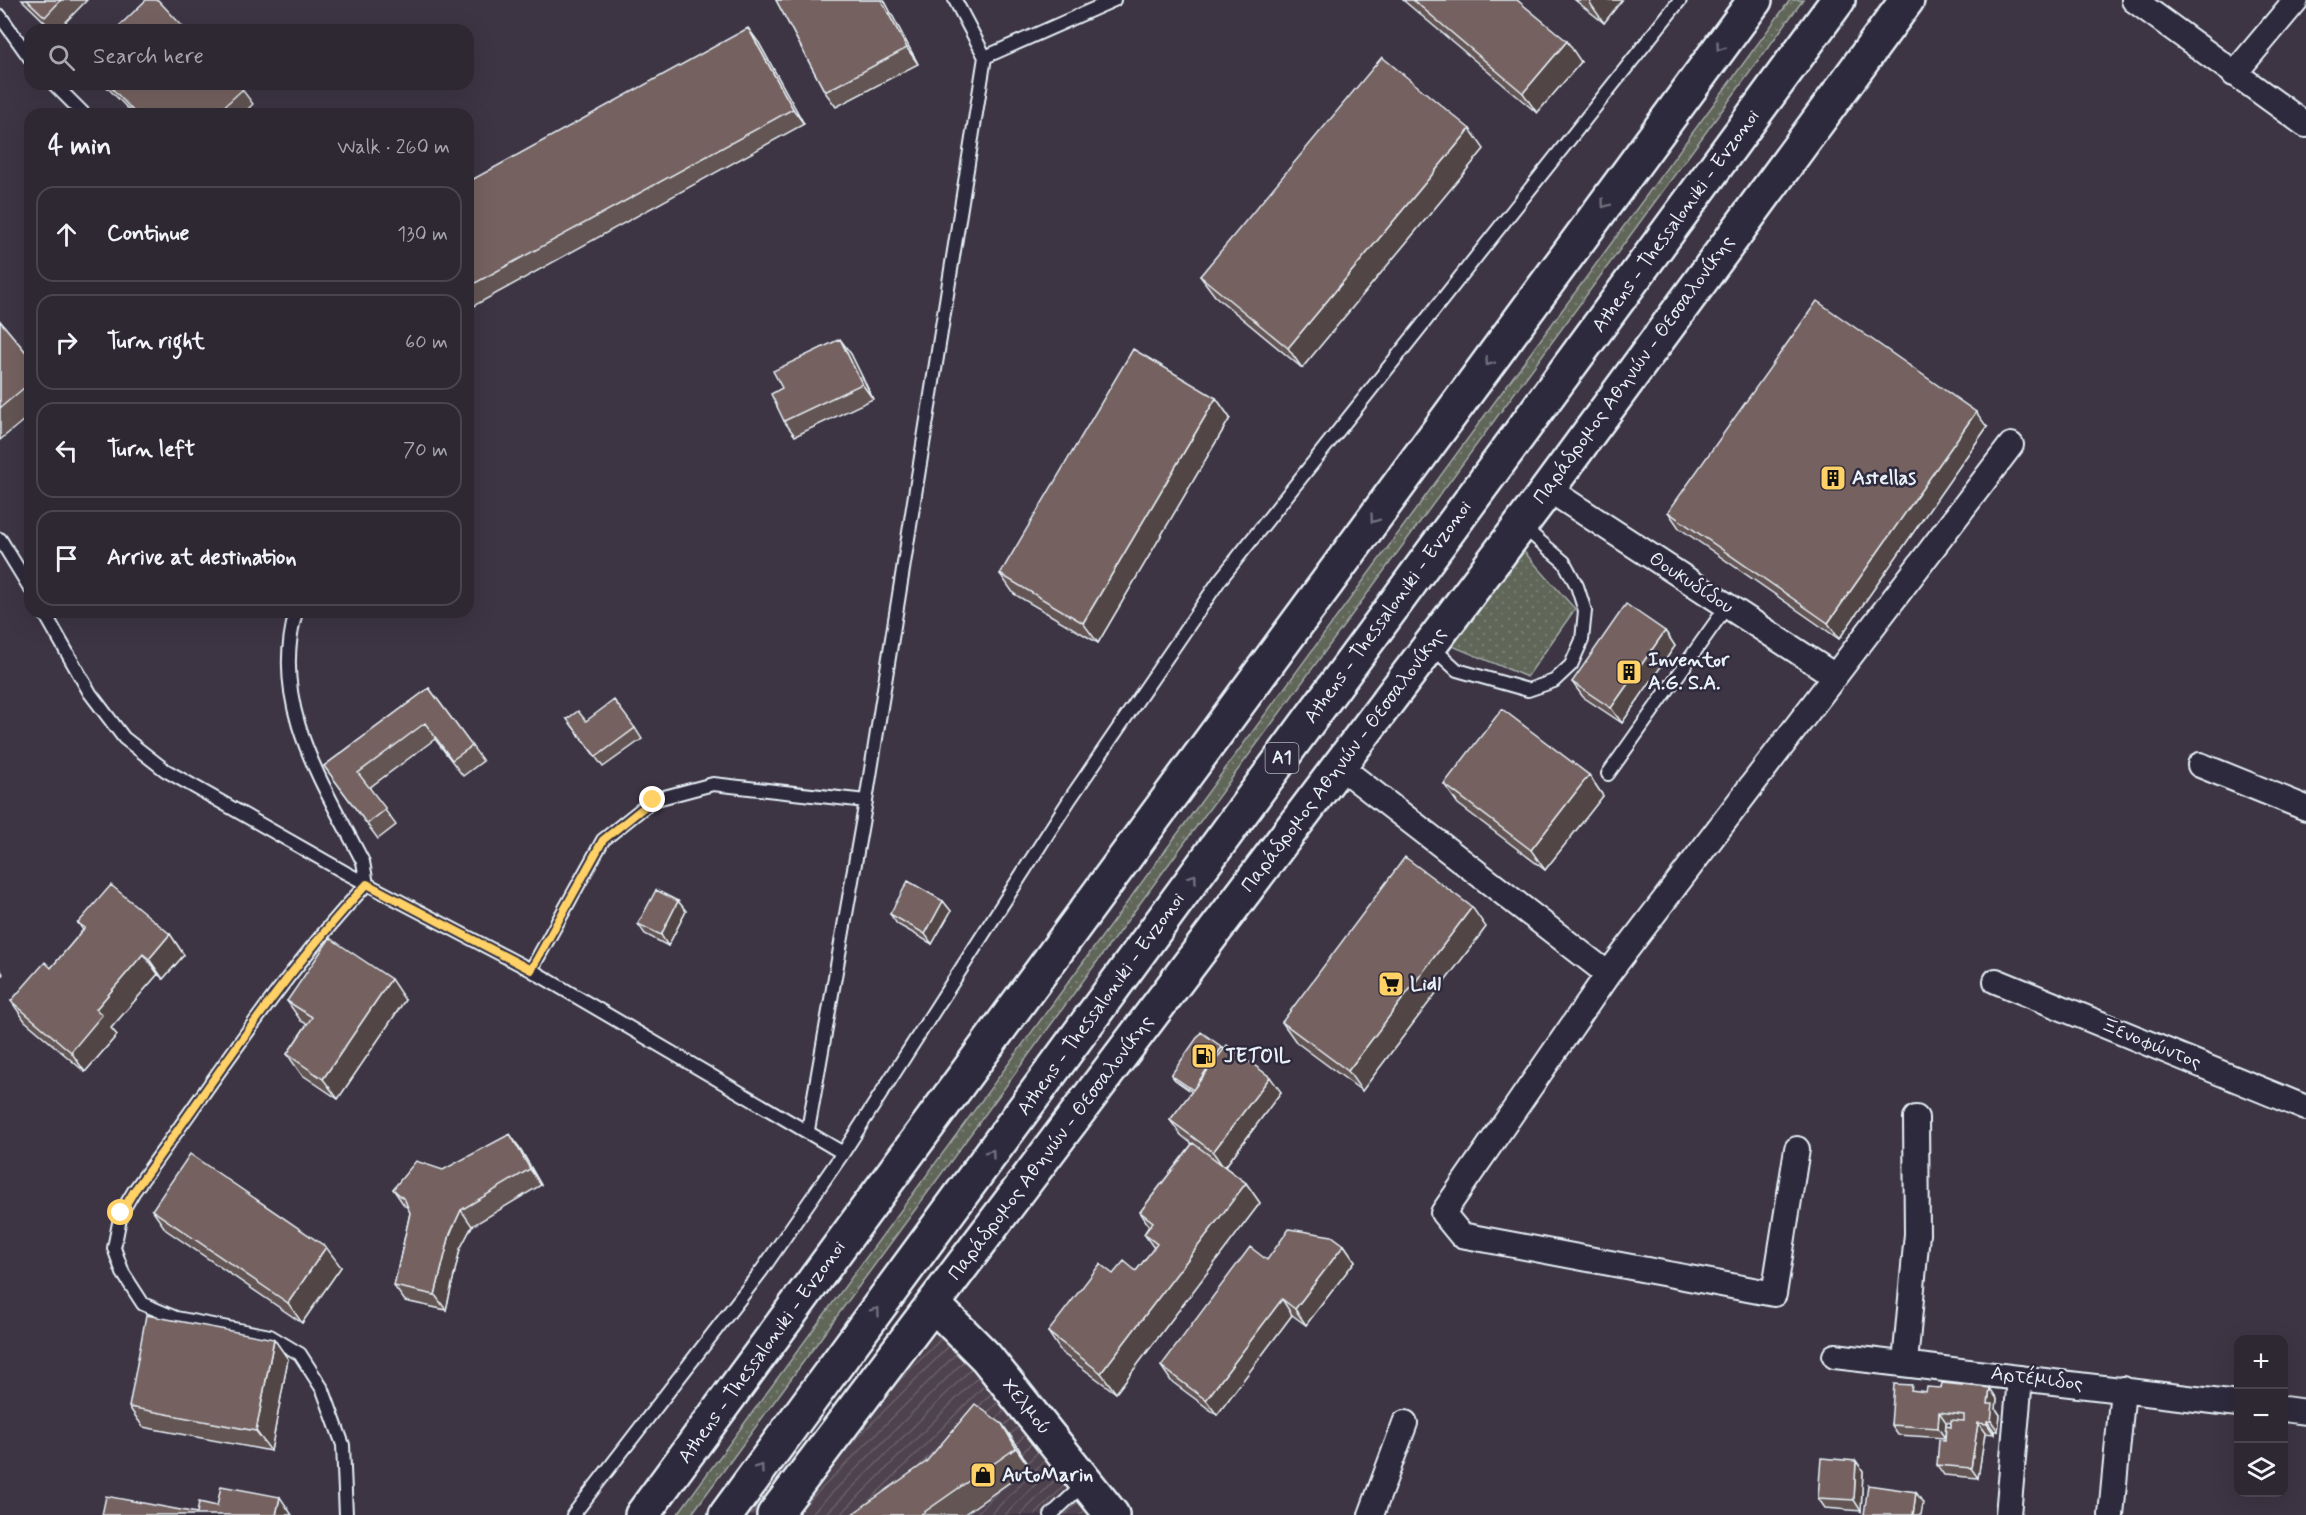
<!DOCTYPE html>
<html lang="en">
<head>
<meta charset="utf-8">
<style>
	:root { --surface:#2e2833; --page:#36303b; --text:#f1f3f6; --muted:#a7a6ac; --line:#49444e }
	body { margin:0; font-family:Mynerve,sans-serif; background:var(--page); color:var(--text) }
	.controls { position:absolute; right:18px; bottom:18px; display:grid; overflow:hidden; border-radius:12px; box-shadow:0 6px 24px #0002 }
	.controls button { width:54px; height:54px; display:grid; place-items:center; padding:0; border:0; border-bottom:2px solid var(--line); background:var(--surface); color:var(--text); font:30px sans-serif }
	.stop { position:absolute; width:18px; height:18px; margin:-14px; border:4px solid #ffd166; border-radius:50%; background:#fff }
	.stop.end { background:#ffd166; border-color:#fff; box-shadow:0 2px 6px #0008 }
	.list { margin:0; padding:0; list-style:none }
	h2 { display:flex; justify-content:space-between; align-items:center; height:78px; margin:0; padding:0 24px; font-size:26px }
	h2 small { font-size:20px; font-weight:400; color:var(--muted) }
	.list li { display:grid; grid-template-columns:39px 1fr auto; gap:18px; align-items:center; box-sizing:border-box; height:96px; margin:0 12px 12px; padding:0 12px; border:2px solid var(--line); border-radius:18px }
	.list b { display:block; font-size:22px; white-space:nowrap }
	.list em { font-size:20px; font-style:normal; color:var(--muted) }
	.icon { flex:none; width:33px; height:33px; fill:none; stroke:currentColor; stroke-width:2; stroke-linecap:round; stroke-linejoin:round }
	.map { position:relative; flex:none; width:2306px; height:1515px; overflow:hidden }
	.search { position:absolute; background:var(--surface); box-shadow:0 6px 24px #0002; left:24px; top:24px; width:450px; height:66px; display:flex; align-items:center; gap:15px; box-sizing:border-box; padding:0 21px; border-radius:18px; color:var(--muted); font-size:22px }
	.panel { position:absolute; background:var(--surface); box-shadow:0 6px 24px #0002; left:24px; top:108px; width:450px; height:510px; border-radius:18px }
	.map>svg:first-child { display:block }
	.industrial { fill:url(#industrial-furrows) }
	.grass { fill:url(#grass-dots); stroke:#a4aca8; stroke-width:1.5 }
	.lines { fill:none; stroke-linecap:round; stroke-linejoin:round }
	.lane-casing { stroke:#e8f1f8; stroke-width:16 }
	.street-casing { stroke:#e8f1f8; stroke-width:28 }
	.secondary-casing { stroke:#e8f1f8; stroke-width:38 }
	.highway-casing { stroke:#e8f1f8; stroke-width:38 }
	.lane { stroke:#2f2a3d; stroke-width:12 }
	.street { stroke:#2f2a3d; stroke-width:24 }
	.secondary { stroke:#2f2a3d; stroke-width:33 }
	.highway { stroke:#2f2a3d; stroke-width:33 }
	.wall { fill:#645453; stroke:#e8f1f8; stroke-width:1.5 }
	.shaded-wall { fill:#514544; stroke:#e8f1f8; stroke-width:1.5 }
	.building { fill:#746261; stroke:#e8f1f8; stroke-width:1.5 }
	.oneway { stroke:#70707e }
	.route { stroke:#ffd166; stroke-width:8 }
	.labels { text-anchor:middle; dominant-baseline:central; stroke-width:5; stroke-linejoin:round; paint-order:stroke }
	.shield { fill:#2f2a3d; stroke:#b0b5c0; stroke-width:1.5 }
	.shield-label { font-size:18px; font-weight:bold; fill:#e8f1f8 }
	.street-label { font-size:20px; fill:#e8f1f8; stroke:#2f2a3d }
	.poi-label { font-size:20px; font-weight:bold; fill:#e8f1f8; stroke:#2f2a3d; text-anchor:start }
</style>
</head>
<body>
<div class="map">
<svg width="2306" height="1515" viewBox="0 0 2306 1515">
	<defs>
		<pattern id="industrial-furrows" width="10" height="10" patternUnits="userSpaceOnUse" patternTransform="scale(1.5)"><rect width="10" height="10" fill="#4e424d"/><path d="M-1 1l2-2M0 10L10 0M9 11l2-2" fill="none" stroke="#685e67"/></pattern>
		<pattern id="grass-dots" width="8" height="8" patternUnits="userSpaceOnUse" patternTransform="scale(1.5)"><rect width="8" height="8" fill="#616659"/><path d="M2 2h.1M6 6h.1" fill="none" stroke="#787c72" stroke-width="1.8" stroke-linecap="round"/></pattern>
	</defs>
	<rect width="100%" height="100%" fill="#3d3544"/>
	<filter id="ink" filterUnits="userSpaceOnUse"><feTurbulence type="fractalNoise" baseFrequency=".0167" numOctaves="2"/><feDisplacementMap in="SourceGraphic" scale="12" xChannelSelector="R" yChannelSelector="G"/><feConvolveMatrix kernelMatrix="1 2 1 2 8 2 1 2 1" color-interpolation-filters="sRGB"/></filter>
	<g filter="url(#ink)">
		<path class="industrial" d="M937,1325L978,1365L1091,1515H716Z"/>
		<path class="grass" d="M1790,0H1803L691,1515H677Z
			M1519,546L1575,609L1527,677L1445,643Z"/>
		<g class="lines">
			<g class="lane-casing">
				<path id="lane" d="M955,0L985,57
					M0,16L30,58
					M54,84L84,114
					M0,539L30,588
					M44,612L90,693L124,738L165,770L346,873L531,970L843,1153L762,1270L573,1515
					M296,612C269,705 323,783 363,862L367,884
					M1431,646L1457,670L1528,690L1554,681L1571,665L1582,640L1585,611L1577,586L1564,562L1522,526
					M1608,774L1727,606
					M531,970L603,840L653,800L713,784L866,801
					M808,1130L866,801L985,57L1114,0
					M843,1153L1070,799L1219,581L1680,0
					M346,1515L343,1445L323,1390L300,1354L270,1336L176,1318L143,1304L123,1273L114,1248L121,1213L134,1191C210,1087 279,978 367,884
					M1051,1515L1085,1483"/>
			</g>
			<g class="street-casing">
				<path id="street" d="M2134,0L2306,125
					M2234,74L2296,0
					M1548,489L1835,676
					M2200,765L2306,808
					M1339,766L1608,974
					M1996,981L2306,1108
					M1797,1149L1774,1294L1461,1235L1443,1213L1608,974L2011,445
					M1835,1356L2238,1404
					M1905,1363L1917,1234L1916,1118
					M2284,1409L2306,1412
					M1371,1515L1405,1423
					M2008,1515L2020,1378
					M2111,1515L2123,1389"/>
			</g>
			<g class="secondary-casing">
				<path id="secondary" d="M934,1305L986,1357L1112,1515
					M774,1515L1548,489L1907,0"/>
			</g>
			<g class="highway-casing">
				<path id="highway" d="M642,1515L1755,0
					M726,1515L1838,0"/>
			</g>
			<use href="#lane" class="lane"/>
			<use href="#street" class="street"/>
			<use href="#secondary" class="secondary"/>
			<use href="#highway" class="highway"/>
		</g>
		<path class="wall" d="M22,0H87L58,30H53Z
			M776,0H884L918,64L836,107L825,92Z
			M1403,0H1517L1581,62L1537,113Z
			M1575,0H1622L1604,23Z
			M759,43L804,124L468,309V182Z
			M104,84H238L253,104L243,114H133Z
			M1484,149L1302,368L1215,296L1200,276Z
			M0,321L30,357V415L0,440Z
			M851,354L873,399L795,436L784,421Z
			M1216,398L1230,418L1098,643L1014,594L1000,574Z
			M1987,427L1839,639L1679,528L1668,512Z
			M1665,631L1675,646L1622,723L1583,697L1572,682Z
			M429,688L483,761L463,776L435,739L369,788L396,825L378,839L324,766Z
			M567,719L635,728L642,739L603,767Z
			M1589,775L1603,796L1545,870L1458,804L1444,784Z
			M678,901L686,911L668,946L645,934L638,924Z
			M943,901L951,911L932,944L897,924L890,914Z
			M78,923L170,934L184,955L163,979L158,974L111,1028L117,1035L85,1072L25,1021L11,1001L51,968L83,930Z
			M1486,927L1362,1091L1296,1042L1282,1022Z
			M405,1000L338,1099L301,1074L287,1054L307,1024L301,1021L287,1001Z
			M1222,1047L1281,1092L1225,1167L1246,1183L1260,1203L1116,1393L1062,1353L1048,1332L1113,1274L1136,1271L1154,1248L1144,1234L1149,1226L1140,1212L1192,1144L1181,1135L1170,1120L1192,1092L1175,1080L1171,1075Z
			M521,1150L541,1185L472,1226L460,1249L446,1310L405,1301L394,1286L410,1213L409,1209L404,1205L393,1189L443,1170Z
			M152,1210L341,1267L302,1323L166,1230Z
			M1344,1245L1355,1261L1306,1325L1292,1315L1217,1415L1171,1381L1161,1366L1267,1260Z
			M274,1339L288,1359L271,1451L143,1427L129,1407Z
			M1916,1391L1997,1399L1996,1409L2000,1415L1998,1431H1994V1434L1985,1433L1978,1478L1944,1475L1937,1465L1951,1427V1423L1946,1422L1945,1438L1898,1435L1891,1425Z
			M1002,1424L1016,1444L1030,1468L963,1515H851Z
			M1856,1461L1863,1471L1861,1511L1825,1508L1818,1498Z"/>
		<path class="shaded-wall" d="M881,0H884L918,64L907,48Z
			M1592,0H1622L1604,23L1590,3Z
			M748,28L759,43L804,124L793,109Z
			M1567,41L1581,62L1537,113L1523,93Z
			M1470,129L1484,149L1302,368L1288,348Z
			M840,339L851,354L873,399L862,384Z
			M1216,398L1230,418L1098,643L1083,623Z
			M1976,412L1987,427L1839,639L1828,623Z
			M1665,631L1675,646L1622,723L1611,708Z
			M1589,775L1603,796L1545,870L1531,850Z
			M678,901L686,911L668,946L661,935Z
			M943,901L951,911L932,944L925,934Z
			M1472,907L1486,927L1362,1091L1348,1071Z
			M170,934L184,955L163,979L149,959Z
			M143,954L158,974L111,1028L117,1035L85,1072L71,1052L96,1009Z
			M0,969L3,974L0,978Z
			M391,979L405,1000L338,1099L323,1079Z
			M1222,1047L1226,1052L1193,1090Z
			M1270,1077L1281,1092L1224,1168L1213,1152Z
			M510,1134L521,1150L541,1185L530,1169Z
			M1246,1183L1260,1203L1116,1393L1101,1373Z
			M461,1210L472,1226L460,1249L446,1310L435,1295L450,1234Z
			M1344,1245L1355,1261L1306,1325L1295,1309Z
			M326,1247L341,1267L302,1323L288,1303Z
			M1282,1299L1292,1315L1217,1415L1206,1400Z
			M274,1339L288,1359L271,1451L256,1431Z
			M1990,1388L1997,1399L1996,1409L2000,1415L1998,1431L1991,1421L1988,1404Z
			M1939,1412L1946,1422L1945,1438L1938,1428Z
			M1987,1421L1994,1431V1434L1987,1424Z
			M1978,1423L1985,1433L1978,1478L1971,1468Z
			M1002,1424L1016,1444L1030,1468L1016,1448Z
			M1856,1461L1863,1471L1861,1511L1854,1500Z
			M1916,1492L1923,1503L1921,1515H1913Z
			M280,1497L292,1515H276Z"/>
		<path class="building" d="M27,0H61L45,17Z
			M146,0H158L186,30H115Z
			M776,0H881L907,48L825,92Z
			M1413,0H1517L1567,41L1523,93Z
			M748,28L793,109L468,287V182Z
			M1382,57L1470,129L1288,348L1200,276Z
			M108,84H238L243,89L216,114H136Z
			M1817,301L1976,412L1828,623L1668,512Z
			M0,321L30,357V383L0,408Z
			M840,339L862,384L784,421L771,394L782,388L773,371Z
			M1133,349L1216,398L1083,623L1000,574Z
			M1626,604L1665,631L1611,708L1572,682Z
			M429,688L472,746L452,760L425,723L358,773L386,809L367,824L324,766Z
			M614,700L635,728L596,757L567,719L578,711L586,721Z
			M1502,709L1589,775L1531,850L1444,784Z
			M1405,857L1472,907L1348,1071L1282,1022Z
			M908,881L943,901L925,934L890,914Z
			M111,885L170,934L149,959L143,954L96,1009L102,1015L71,1052L11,1001L45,962L51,968L85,928L78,923Z
			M656,890L678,901L661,935L638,924Z
			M330,938L391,979L323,1079L287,1054L312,1017L287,1001Z
			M1201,1032L1222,1047L1193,1090L1171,1075Z
			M1227,1045L1270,1077L1213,1152L1170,1120Z
			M510,1134L530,1169L461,1210L450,1234L435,1295L394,1286L410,1213L405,1200L393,1189L416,1161L443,1170Z
			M1193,1143L1246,1183L1101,1373L1048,1332L1100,1264L1113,1274L1124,1261L1136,1271L1157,1244L1144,1234L1153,1222L1140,1212Z
			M190,1154L326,1247L288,1303L152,1210Z
			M1289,1229L1332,1236L1344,1245L1295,1309L1282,1299L1206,1400L1161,1366L1250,1247L1267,1260Z
			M146,1315L274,1339L256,1431L129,1407Z
			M1942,1383L1990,1388L1988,1404H1993L1991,1421H1987V1424L1978,1423L1971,1468L1937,1465L1939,1440L1945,1441L1946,1426L1951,1427V1420L1964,1421V1415L1939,1412L1938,1428L1891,1425L1894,1384L1912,1385L1911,1390L1926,1392L1927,1387L1941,1388Z
			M975,1404L1002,1424L1016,1448L920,1515H851L926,1462Z
			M1821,1458L1856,1461L1854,1500L1818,1498Z
			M1868,1485L1916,1492L1913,1515H1864Z
			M221,1486L280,1497L276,1515H102L106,1496L197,1513L199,1502L217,1506Z"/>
		<defs><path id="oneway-chevron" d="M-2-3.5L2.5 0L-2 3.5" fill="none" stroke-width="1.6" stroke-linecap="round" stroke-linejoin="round" transform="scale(1.5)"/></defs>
		<g class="oneway">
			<use href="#oneway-chevron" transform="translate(1720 47) rotate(126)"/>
			<use href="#oneway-chevron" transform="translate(1605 204) rotate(126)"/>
			<use href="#oneway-chevron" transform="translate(1489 362) rotate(126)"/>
			<use href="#oneway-chevron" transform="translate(1374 519) rotate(126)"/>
			<use href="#oneway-chevron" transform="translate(1193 878) rotate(-54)"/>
			<use href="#oneway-chevron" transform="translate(991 1153) rotate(-54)"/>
			<use href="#oneway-chevron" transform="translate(876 1311) rotate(-54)"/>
			<use href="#oneway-chevron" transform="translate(760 1468) rotate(-54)"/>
		</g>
	</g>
	<g class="lines" filter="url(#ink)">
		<path class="route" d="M121,1213L134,1191C210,1087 279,978 367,884L531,970L603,840L653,800"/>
	</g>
	<defs>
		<g id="building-square" transform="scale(1.35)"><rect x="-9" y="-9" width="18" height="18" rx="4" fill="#ffd166" stroke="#2f2a3d"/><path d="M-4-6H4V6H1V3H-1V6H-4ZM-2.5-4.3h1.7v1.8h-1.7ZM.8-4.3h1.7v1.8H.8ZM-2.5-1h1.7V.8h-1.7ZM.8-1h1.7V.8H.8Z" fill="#111"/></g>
		<g id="supermarket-square" transform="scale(1.35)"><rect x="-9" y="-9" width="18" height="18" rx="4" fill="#ffd166" stroke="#2f2a3d"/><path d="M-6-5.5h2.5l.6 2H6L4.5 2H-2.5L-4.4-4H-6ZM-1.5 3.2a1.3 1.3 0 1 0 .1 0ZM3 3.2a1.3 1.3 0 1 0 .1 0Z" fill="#111"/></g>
		<g id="fuel-square" transform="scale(1.35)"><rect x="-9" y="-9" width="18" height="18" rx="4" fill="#ffd166" stroke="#2f2a3d"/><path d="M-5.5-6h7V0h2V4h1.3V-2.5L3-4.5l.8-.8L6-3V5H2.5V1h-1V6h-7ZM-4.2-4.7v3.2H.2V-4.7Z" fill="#111"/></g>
		<g id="shop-square" transform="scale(1.35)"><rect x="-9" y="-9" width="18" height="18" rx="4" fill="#ffd166" stroke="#2f2a3d"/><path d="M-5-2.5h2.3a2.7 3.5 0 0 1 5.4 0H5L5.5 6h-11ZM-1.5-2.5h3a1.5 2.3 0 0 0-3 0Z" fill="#111"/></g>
	</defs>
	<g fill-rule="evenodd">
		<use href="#building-square" x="1833" y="478"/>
		<use href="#building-square" x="1629" y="672"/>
		<use href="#supermarket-square" x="1391" y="984"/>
		<use href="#fuel-square" x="1204" y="1056"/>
		<use href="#shop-square" x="983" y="1475"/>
	</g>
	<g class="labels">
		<rect class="shield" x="1265.5" y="743" width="33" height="30" rx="4.5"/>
		<g class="shield-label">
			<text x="1282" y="758">Α1</text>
		</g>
		<g class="street-label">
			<text transform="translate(1676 221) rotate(-54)">Athens - Thessaloniki - Evzonoi</text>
			<text transform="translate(1634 370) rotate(-54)">Παράδρομος Αθηνών - Θεσσαλονίκης</text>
			<text transform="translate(1691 583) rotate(33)">Θουκυδίδου</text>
			<text transform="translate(1388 612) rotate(-54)">Athens - Thessaloniki - Evzonoi</text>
			<text transform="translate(1344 760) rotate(-53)">Παράδρομος Αθηνών - Θεσσαλονίκης</text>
			<text transform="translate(1101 1004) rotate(-54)">Athens - Thessaloniki - Evzonoi</text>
			<text transform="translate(2151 1044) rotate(22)">Ξενοφώντος</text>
			<text transform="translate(1051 1148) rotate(-53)">Παράδρομος Αθηνών - Θεσσαλονίκης</text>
			<text transform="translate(762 1352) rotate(-54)">Athens - Thessaloniki - Evzonoi</text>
			<text transform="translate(2037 1379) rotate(7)">Αρτέμιδος</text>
			<text transform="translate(1026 1407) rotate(51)">Χελμού</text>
		</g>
		<g class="poi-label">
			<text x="1852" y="478">Astellas</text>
			<text x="1648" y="660">Inventor<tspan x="1648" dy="23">A.G. S.A.</tspan></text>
			<text x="1410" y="984">Lidl</text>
			<text x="1224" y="1056">JETOIL</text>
			<text x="1002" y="1475">AutoMarin</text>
		</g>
	</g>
</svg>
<div class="controls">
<button>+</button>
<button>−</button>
<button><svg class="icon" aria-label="layers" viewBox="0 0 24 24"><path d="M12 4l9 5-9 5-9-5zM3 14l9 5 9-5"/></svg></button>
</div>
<div class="stop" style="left:121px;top:1213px"></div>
<div class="stop end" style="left:653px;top:800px"></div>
<div class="search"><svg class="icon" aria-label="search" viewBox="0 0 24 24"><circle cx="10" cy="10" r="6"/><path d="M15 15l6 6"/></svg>Search here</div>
<section class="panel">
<h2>4 min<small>Walk · 260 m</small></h2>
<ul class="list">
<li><svg class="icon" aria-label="ahead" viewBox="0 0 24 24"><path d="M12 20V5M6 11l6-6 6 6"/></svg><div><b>Continue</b></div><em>130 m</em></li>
<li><svg class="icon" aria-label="right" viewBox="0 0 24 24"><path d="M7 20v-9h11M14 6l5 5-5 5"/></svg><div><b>Turn right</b></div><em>60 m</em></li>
<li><svg class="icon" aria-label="left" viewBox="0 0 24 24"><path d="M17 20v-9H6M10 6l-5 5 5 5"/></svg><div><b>Turn left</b></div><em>70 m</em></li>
<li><svg class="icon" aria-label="arrive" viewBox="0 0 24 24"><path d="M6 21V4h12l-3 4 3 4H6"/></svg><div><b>Arrive at destination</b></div></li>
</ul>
</section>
</div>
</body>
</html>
